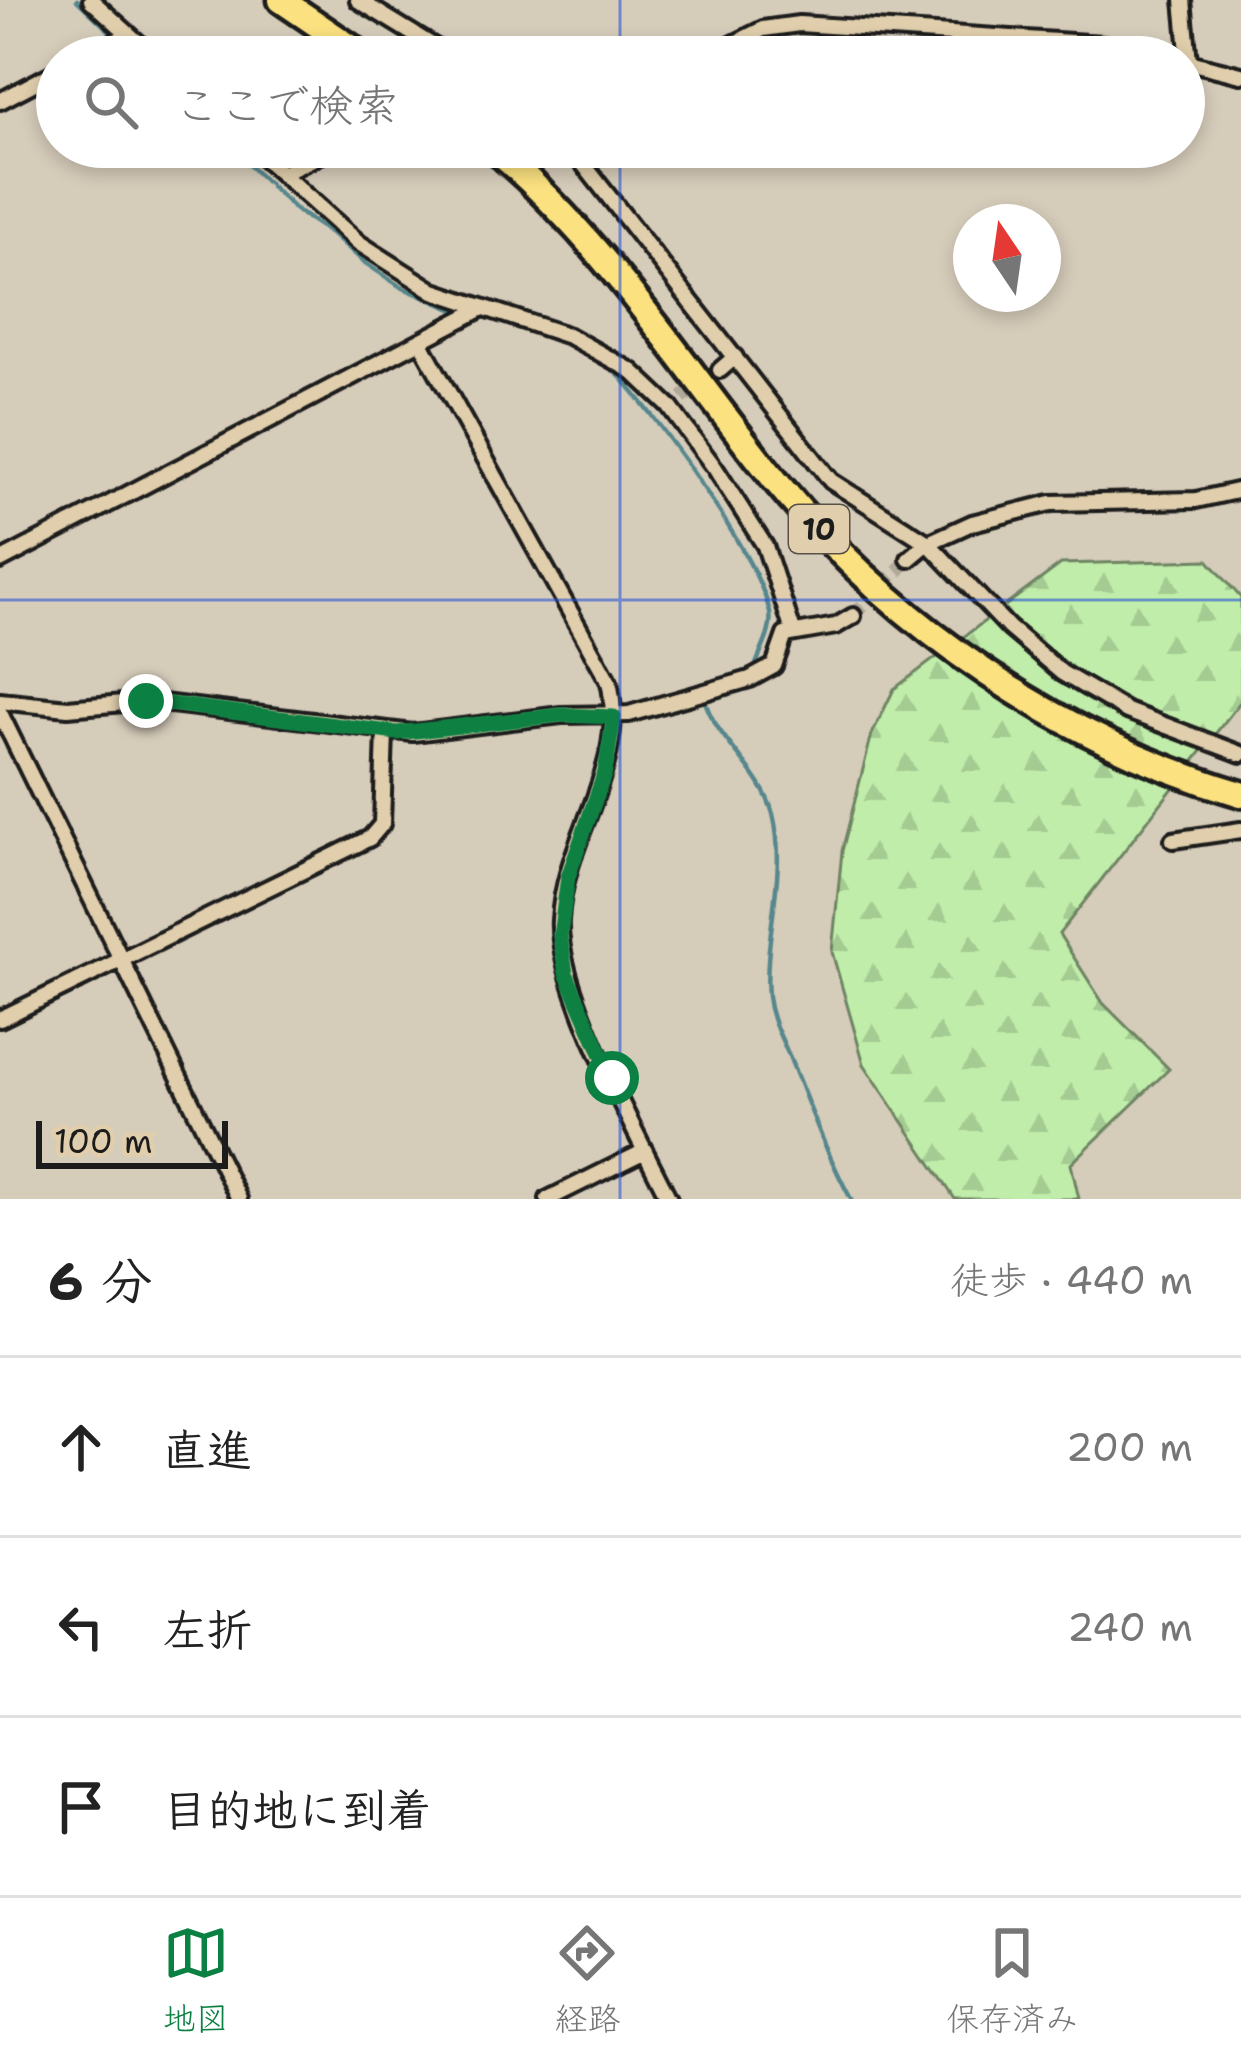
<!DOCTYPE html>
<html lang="ja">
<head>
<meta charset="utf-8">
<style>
	:root { --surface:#fff; --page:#f2f2f2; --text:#222; --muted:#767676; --line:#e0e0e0; --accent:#0b8043 }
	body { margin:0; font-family:"Shantell Sans","Klee One",sans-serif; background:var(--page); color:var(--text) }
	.compass { position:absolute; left:953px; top:204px; width:108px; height:108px; border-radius:50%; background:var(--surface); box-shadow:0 6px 18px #0003; rotate:347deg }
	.scale { position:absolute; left:36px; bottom:30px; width:192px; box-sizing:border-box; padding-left:12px; border:6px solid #1c1c1c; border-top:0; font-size:33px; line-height:42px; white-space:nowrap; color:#1c1c1c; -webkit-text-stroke:9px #e0ceac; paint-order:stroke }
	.stop { position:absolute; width:36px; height:36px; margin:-27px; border:9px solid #0b8043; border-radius:50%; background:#fff }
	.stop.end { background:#0b8043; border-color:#fff; box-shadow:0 3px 12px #0008 }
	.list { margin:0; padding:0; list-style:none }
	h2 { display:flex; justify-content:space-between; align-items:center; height:156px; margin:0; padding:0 48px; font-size:51px }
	h2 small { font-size:39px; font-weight:400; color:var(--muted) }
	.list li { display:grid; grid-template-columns:78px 1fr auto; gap:36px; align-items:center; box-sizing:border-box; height:180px; padding:0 48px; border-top:3px solid var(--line) }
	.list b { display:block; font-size:45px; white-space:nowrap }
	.list em { font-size:39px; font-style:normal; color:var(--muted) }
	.icon { flex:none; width:66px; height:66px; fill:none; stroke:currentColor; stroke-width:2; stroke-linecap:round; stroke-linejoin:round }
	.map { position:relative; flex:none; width:1241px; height:1199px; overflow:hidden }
	.search { position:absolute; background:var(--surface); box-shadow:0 6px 18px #0003; left:36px; right:36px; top:36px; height:132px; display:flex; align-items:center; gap:30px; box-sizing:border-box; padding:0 42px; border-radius:66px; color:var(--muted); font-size:45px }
	.sheet { height:696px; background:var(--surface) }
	nav { display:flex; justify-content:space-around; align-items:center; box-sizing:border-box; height:168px; border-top:3px solid var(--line); background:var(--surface); font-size:33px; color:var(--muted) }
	nav a { display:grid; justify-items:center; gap:6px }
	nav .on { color:var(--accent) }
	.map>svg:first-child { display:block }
	.forest { fill:url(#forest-firs); stroke:#6e8463; stroke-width:3 }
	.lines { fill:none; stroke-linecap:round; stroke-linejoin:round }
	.stream { stroke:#57878d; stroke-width:4.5 }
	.street-tunnel { stroke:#b1a99a; stroke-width:14; stroke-dasharray:14 7; stroke-linecap:butt }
	.street-casing { stroke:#1c1c1c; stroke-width:22 }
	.highway-casing { stroke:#1c1c1c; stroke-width:33 }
	.street { stroke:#e0ceac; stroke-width:14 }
	.highway { stroke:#fbe180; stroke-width:24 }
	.route { stroke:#0b8043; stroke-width:15 }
	.grid { fill:none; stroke:#1d4ed8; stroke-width:3; stroke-opacity:0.55 }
	.labels { text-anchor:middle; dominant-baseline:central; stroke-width:9; stroke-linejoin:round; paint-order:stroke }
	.shield { fill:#e0ceac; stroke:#575147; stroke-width:3 }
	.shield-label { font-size:30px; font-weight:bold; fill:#1c1c1c }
</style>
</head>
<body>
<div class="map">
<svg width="1241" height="1199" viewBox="0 0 1241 1199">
	<defs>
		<pattern id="forest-firs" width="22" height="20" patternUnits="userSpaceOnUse" patternTransform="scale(3)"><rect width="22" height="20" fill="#c0edaa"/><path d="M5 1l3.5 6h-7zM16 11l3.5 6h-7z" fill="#a4cb92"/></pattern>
	</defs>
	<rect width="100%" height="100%" fill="#d6ccba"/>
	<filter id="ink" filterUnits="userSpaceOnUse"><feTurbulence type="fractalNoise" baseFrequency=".00833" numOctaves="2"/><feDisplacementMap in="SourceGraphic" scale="24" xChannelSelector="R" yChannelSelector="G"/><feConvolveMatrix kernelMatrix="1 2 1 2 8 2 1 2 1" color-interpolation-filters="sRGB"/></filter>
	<g filter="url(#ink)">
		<path class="forest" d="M1208,560L1241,598V701L1059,934L1103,1003L1169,1069L1071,1164L1079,1199H955L864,1064L832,952L842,851L872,734L894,689L1061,564Z"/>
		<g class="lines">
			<path class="stream" d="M77,0L115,36
				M123,44L136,57
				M230,147L297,211L334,235L365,263L401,287L461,313
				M553,337L581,350
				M596,358C606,366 617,372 625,382C663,426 759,559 770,613C773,631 761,650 755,667L723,680
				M704,698C716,741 761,769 773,814C788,874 763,936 768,996C770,1019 781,1036 789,1056C809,1105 826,1153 851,1199"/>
			<path class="street-tunnel" d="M682,398L720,370
				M853,616L909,559"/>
			<g class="street-casing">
				<path id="street" d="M91,0L154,57
					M358,0L451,57
					M1183,0L1189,62
					M84,57L128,35
					M707,57L763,29L799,24L1103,44L1166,57
					M1184,61L1241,75
					M0,101L57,71
					M252,147L359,243L434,291L569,336L632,371L669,406L715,468L765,546L793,631
					M570,147L831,481L928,543L1009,628L1062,673L1127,711L1241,754
					M282,174L337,147
					M421,343L609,682C629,767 564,837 560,920C556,987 637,1134 669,1199
					M720,370L735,357
					M909,559L928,543L972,523L1051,503L1196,500L1241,490
					M0,561L481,309
					M0,701L68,708L146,701L413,733L561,715L629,714L750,679L774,666L785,635L836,626L853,616
					M0,713L239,1199
					M1173,840L1241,830
					M0,1019L370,838L382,824L385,732
					M548,1199L645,1151"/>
			</g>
			<g class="highway-casing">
				<path id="highway" d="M281,0L365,57
					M492,147C609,245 684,369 779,485C898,629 1062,741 1241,794"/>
			</g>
			<use href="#street" class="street"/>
			<use href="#highway" class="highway"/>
		</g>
	</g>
	<g class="lines" filter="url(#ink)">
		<path class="route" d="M146,701L397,733L561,715L614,717L605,772L568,877L560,936L566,973L612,1078"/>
	</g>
	<path class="grid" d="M620,0V57M620,147V1199M0,600H1241"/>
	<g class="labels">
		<rect class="shield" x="789" y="505" width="60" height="48" rx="9"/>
		<g class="shield-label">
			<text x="819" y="529">10</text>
		</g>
	</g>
</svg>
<svg class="compass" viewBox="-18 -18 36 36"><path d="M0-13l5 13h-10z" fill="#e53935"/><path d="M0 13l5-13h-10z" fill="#767676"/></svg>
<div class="scale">100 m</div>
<div class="stop" style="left:612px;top:1078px"></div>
<div class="stop end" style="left:146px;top:701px"></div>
<div class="search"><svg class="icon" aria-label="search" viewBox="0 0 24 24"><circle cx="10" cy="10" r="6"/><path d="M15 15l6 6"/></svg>ここで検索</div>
</div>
<section class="sheet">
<h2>6 分<small>徒歩 · 440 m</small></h2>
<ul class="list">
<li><svg class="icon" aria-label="ahead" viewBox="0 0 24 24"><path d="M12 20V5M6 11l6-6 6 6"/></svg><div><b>直進</b></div><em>200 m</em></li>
<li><svg class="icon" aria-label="left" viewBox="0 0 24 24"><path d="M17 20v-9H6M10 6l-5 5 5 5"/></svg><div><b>左折</b></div><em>240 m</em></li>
<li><svg class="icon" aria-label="arrive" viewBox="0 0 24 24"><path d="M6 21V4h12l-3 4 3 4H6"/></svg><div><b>目的地に到着</b></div></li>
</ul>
</section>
<nav>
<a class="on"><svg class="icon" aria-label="map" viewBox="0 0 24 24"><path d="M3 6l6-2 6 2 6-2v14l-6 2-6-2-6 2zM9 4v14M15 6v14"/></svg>地図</a>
<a><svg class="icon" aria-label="directions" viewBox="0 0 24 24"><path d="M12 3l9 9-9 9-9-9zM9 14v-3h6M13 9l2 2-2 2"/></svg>経路</a>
<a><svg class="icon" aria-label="saved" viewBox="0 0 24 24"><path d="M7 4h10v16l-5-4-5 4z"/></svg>保存済み</a>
</nav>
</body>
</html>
